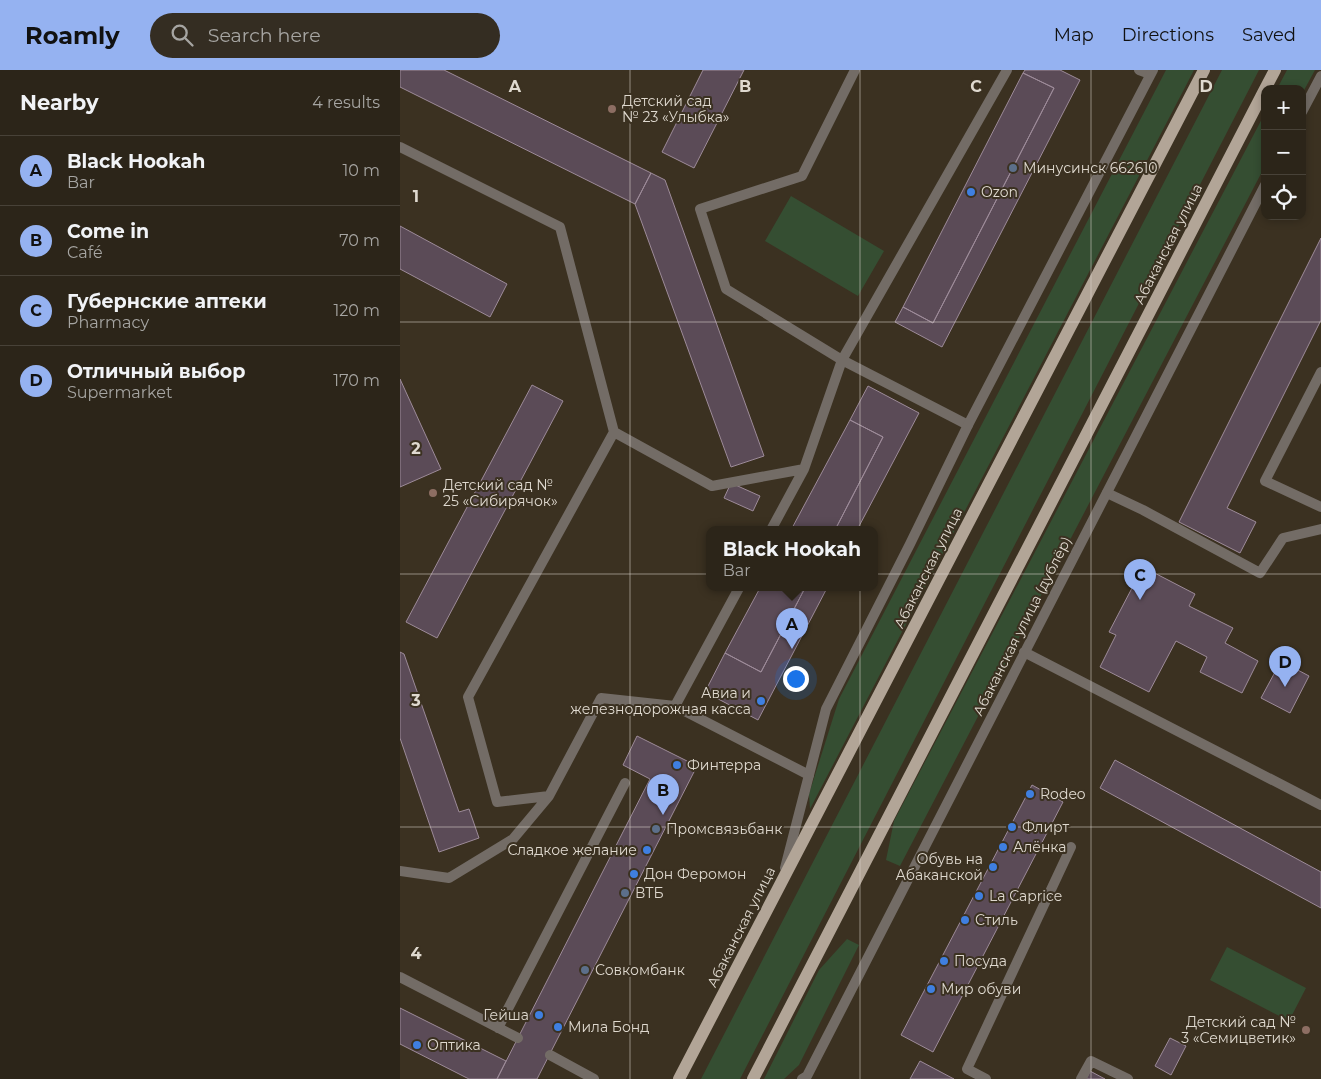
<!DOCTYPE html>
<html lang="en">
<head>
<meta charset="utf-8">
<style>
	:root { --surface:#2c2519; --page:#342d22; --text:#f1f3f6; --muted:#a6a5a2; --line:#484238; --accent:#95b2f1 }
	body { margin:0; font-family:Montserrat,sans-serif; background:var(--page); color:var(--text) }
	.controls { position:absolute; right:15px; top:15px; display:grid; overflow:hidden; border-radius:10px; box-shadow:0 2px 8px #0003 }
	.controls button { width:45px; height:45px; display:grid; place-items:center; padding:0; border:0; border-bottom:1px solid var(--line); background:var(--surface); color:var(--text); font:25px sans-serif }
	.you { position:absolute; left:395px; top:608px; width:18px; height:18px; margin:-12px; border:4px solid #fff; border-radius:50%; background:#1a73e8; box-shadow:0 0 0 8px #1a73e833 }
	.badge { display:grid; place-items:center; width:32px; height:32px; border-radius:50%; background:var(--accent); color:#111; font-size:16px; font-weight:700 }
	.pin { position:absolute; translate:-50% -41px; filter:drop-shadow(0 1px 2px #0008) }
	.pin::after { content:''; position:absolute; top:26px; width:18px; height:15px; background:inherit; clip-path:polygon(0 0,100% 0,50% 100%) }
	.popup { position:absolute; left:306px; top:456px; width:172px; height:65px; box-sizing:border-box; display:grid; place-content:center; border-radius:10px; background:var(--surface); filter:drop-shadow(0 1px 4px #0005); font-size:16px; white-space:nowrap; color:var(--muted) }
	.popup b { font-size:19px; color:var(--text) }
	.popup::after { content:''; position:absolute; left:50%; top:100%; margin-left:-10px; border:10px solid transparent; border-top-color:var(--surface) }
	.list { margin:0; padding:0; list-style:none }
	h2 { display:flex; justify-content:space-between; align-items:center; height:65px; margin:0; padding:0 20px; font-size:21px }
	h2 small { font-size:16px; font-weight:400; color:var(--muted) }
	.list li { display:grid; grid-template-columns:32px 1fr auto; gap:15px; align-items:center; box-sizing:border-box; height:70px; padding:0 20px; border-top:1px solid var(--line) }
	.list b { display:block; font-size:19px; white-space:nowrap }
	.list p { margin:0; font-size:16px; white-space:nowrap; color:var(--muted) }
	.list em { font-size:16px; font-style:normal; color:var(--muted) }
	.icon { flex:none; width:28px; height:28px; fill:none; stroke:currentColor; stroke-width:2; stroke-linecap:round; stroke-linejoin:round }
	.map { position:relative; flex:none; width:921px; height:1009px; overflow:hidden }
	header { display:flex; align-items:center; gap:30px; box-sizing:border-box; height:70px; padding:0 25px; background:var(--accent); color:#111 }
	header strong { font-size:24px }
	nav { display:flex; gap:28px; margin-inline-start:auto; font-size:18px }
	.search { width:350px; height:45px; background:var(--page); display:flex; align-items:center; gap:12px; box-sizing:border-box; padding:0 18px; border-radius:28px; color:var(--muted); font-size:19px }
	main { display:flex }
	aside { flex:1; background:var(--surface) }
	.map>svg:first-child { display:block }
	.green { fill:#354e32 }
	.building { fill:#5b4b57; stroke:#9d8b99 }
	.lines { fill:none; stroke-linecap:round; stroke-linejoin:round }
	.lane { stroke:#736c66; stroke-width:10 }
	.street { stroke:#736c66; stroke-width:10 }
	.primary { stroke:#b2a597; stroke-width:12 }
	.grid { fill:none; stroke:#dfd9cf; stroke-width:1; stroke-opacity:0.55 }
	.education-dot { fill:#8d6e63; stroke:#3b3121; stroke-width:2 }
	.service-dot { fill:#5c6f8a; stroke:#3b3121; stroke-width:2 }
	.shop-dot { fill:#3f7fe0; stroke:#3b3121; stroke-width:2 }
	.labels { text-anchor:middle; dominant-baseline:central; stroke-width:4; stroke-linejoin:round; paint-order:stroke }
	.poi-label { font-size:14px; fill:#dfd9cf; stroke:#3b3121; text-anchor:start }
	.street-label { font-size:14px; fill:#dfd9cf; stroke:#3b3121 }
	.grid-label { font-size:16px; text-anchor:middle; font-weight:bold; fill:#dfd9cf; stroke:#3b3121; stroke-width:4; stroke-linejoin:round; paint-order:stroke }
</style>
</head>
<body>
<header>
<strong>Roamly</strong>
<div class="search"><svg class="icon" aria-label="search" viewBox="0 0 24 24"><circle cx="10" cy="10" r="6"/><path d="M15 15l6 6"/></svg>Search here</div>
<nav><a>Map</a><a>Directions</a><a>Saved</a></nav>
</header>
<main>
<aside>
<h2>Nearby<small>4 results</small></h2>
<ul class="list">
<li><span class="badge">A</span><div><b>Black Hookah</b><p>Bar</p></div><em>10 m</em></li>
<li><span class="badge">B</span><div><b>Come in</b><p>Café</p></div><em>70 m</em></li>
<li><span class="badge">C</span><div><b>Губернские аптеки</b><p>Pharmacy</p></div><em>120 m</em></li>
<li><span class="badge">D</span><div><b>Отличный выбор</b><p>Supermarket</p></div><em>170 m</em></li>
</ul>
</aside>
<div class="map">
<svg width="921" height="1009" viewBox="0 0 921 1009">
	<rect width="100%" height="100%" fill="#3b3121"/>
	<path class="green" d="M766,0H794L410,739L409,724L439,629Z
		M822,0H859L340,1009H301Z
		M887,0H915L902,24V19H877Z
		M865,43V96L500,796L486,790L494,751Z
		M391,126L484,181L458,226L365,171Z
		M447,869L459,875L399,995L384,1009H364L419,900Z
		M827,877L906,918L889,951L810,910Z"/>
	<path class="building" d="M0,0H44L251,103L235,134L0,17Z
		M303,0H344L294,98L262,82Z
		M625,0H660L680,10L542,277L495,252L503,237L533,253L654,18L623,3Z
		M623,3L654,18L533,253L503,237Z
		M251,103L265,110L364,386L331,397L235,134Z
		M0,156L107,214L90,247L0,199Z
		M921,168V250L827,438L856,452L840,483L779,452Z
		M0,309L41,399L0,417Z
		M132,315L163,331L37,568L6,552Z
		M468,316L519,343L457,460H435L483,367L450,350Z
		M450,350L483,367L435,460H391Z
		M331,413L360,426L353,441L324,428Z
		M743,497L795,524L789,536L833,558L825,573L858,591L842,623L800,602L807,587L776,571L749,622L700,597L716,565L709,562Z
		M360,518H405L361,602L325,583Z
		M405,518H427L358,650L305,622L325,583L361,602Z
		M0,582L4,584L59,742L69,739L79,768L39,782L0,668Z
		M881,591L909,606L890,643L861,628Z
		M237,666L297,696L137,1009H97L250,709L223,695Z
		M715,690L921,802V838L700,718Z
		M632,715L663,732L533,982L501,965Z
		M0,938L106,991L97,1009H69L0,974Z
		M770,968L786,976L771,1005L755,996Z
		M520,991L554,1009H510Z
		M690,1001L705,1009H686Z"/>
	<g class="lines">
		<path class="lane" d="M455,0L402,106L300,139L326,219L442,290L568,355
			M739,0L750,4
			M0,77L160,157L214,362
			M921,302L865,411L921,437
			M707,423L743,440L860,503L883,468L921,459
			M371,460L404,399L442,290L607,0
			M339,518L275,636L409,705
			M275,636L201,628L149,726L97,732L68,627L214,362L312,416L404,399
			M0,801L49,808L113,769L149,726
			M0,907L118,968
			M98,958L225,713
			M150,985L194,1009
			M586,1009L567,999L671,777
			M681,1009L691,991L728,1009"/>
		<path class="street" d="M902,42L921,6
			M624,582L921,735
			M385,798L426,639L510,474L568,355L753,0
			M402,1009L407,1006L865,115"/>
		<path class="primary" d="M865,19L875,0
			M279,1009L804,0
			M353,1009L865,19"/>
	</g>
	<path class="grid" d="M230,0V1009M460,0V1009M691,0V1009M0,252H921M0,504H921M0,757H921"/>
	<g class="education-dot">
		<circle cx="212" cy="39" r="5"/>
		<circle cx="33" cy="423" r="5"/>
		<circle cx="906" cy="960" r="5"/>
	</g>
	<g class="service-dot">
		<circle cx="613" cy="98" r="5"/>
		<circle cx="256" cy="759" r="5"/>
		<circle cx="225" cy="823" r="5"/>
		<circle cx="185" cy="900" r="5"/>
	</g>
	<g class="shop-dot">
		<circle cx="571" cy="122" r="5"/>
		<circle cx="361" cy="631" r="5"/>
		<circle cx="277" cy="695" r="5"/>
		<circle cx="630" cy="724" r="5"/>
		<circle cx="612" cy="757" r="5"/>
		<circle cx="603" cy="777" r="5"/>
		<circle cx="247" cy="780" r="5"/>
		<circle cx="593" cy="797" r="5"/>
		<circle cx="234" cy="804" r="5"/>
		<circle cx="579" cy="826" r="5"/>
		<circle cx="565" cy="850" r="5"/>
		<circle cx="544" cy="891" r="5"/>
		<circle cx="531" cy="919" r="5"/>
		<circle cx="139" cy="945" r="5"/>
		<circle cx="158" cy="957" r="5"/>
		<circle cx="17" cy="975" r="5"/>
	</g>
	<g class="labels">
		<g class="poi-label">
			<text x="222" y="31">Детский сад<tspan x="222" dy="16">№ 23 «Улыбка»</tspan></text>
			<text x="623" y="98">Минусинск 662610</text>
			<text x="581" y="122">Ozon</text>
			<text x="43" y="415">Детский сад №<tspan x="43" dy="16">25 «Сибирячок»</tspan></text>
			<text x="351" y="623" text-anchor="end">Авиа и<tspan x="351" dy="16">железнодорожная касса</tspan></text>
			<text x="287" y="695">Финтерра</text>
			<text x="640" y="724">Rodeo</text>
			<text x="622" y="757">Флирт</text>
			<text x="266" y="759">Промсвязьбанк</text>
			<text x="613" y="777">Алёнка</text>
			<text x="237" y="780" text-anchor="end">Сладкое желание</text>
			<text x="583" y="789" text-anchor="end">Обувь на<tspan x="583" dy="16">Абаканской</tspan></text>
			<text x="244" y="804">Дон Феромон</text>
			<text x="235" y="823">ВТБ</text>
			<text x="589" y="826">La Caprice</text>
			<text x="575" y="850">Стиль</text>
			<text x="554" y="891">Посуда</text>
			<text x="195" y="900">Совкомбанк</text>
			<text x="541" y="919">Мир обуви</text>
			<text x="129" y="945" text-anchor="end">Гейша</text>
			<text x="896" y="952" text-anchor="end">Детский сад №<tspan x="896" dy="16">3 «Семицветик»</tspan></text>
			<text x="168" y="957">Мила Бонд</text>
			<text x="27" y="975">Оптика</text>
		</g>
		<g class="street-label">
			<text transform="translate(768 174) rotate(-63)">Абаканская улица</text>
			<text transform="translate(528 498) rotate(-63)">Абаканская улица</text>
			<text transform="translate(622 556) rotate(-63)">Абаканская улица (дублёр)</text>
			<text transform="translate(341 857) rotate(-63)">Абаканская улица</text>
		</g>
	</g>
	<g class="grid-label">
		<text x="115" y="22">A</text>
		<text x="345" y="22">B</text>
		<text x="576" y="22">C</text>
		<text x="806" y="22">D</text>
		<text x="16" y="132">1</text>
		<text x="16" y="384">2</text>
		<text x="16" y="636">3</text>
		<text x="16" y="889">4</text>
	</g>
</svg>
<div class="controls">
<button>+</button>
<button>−</button>
<button><svg class="icon" aria-label="locate" viewBox="0 0 24 24"><circle cx="12" cy="12" r="6"/><path d="M12 2v4M12 18v4M2 12h4M18 12h4"/></svg></button>
</div>
<div class="you"></div>
<div class="pin badge" style="left:392px;top:579px">A</div>
<div class="popup"><b>Black Hookah</b>Bar</div>
<div class="pin badge" style="left:263px;top:745px">B</div>
<div class="pin badge" style="left:740px;top:530px">C</div>
<div class="pin badge" style="left:885px;top:617px">D</div>
</div>
</main>
</body>
</html>
